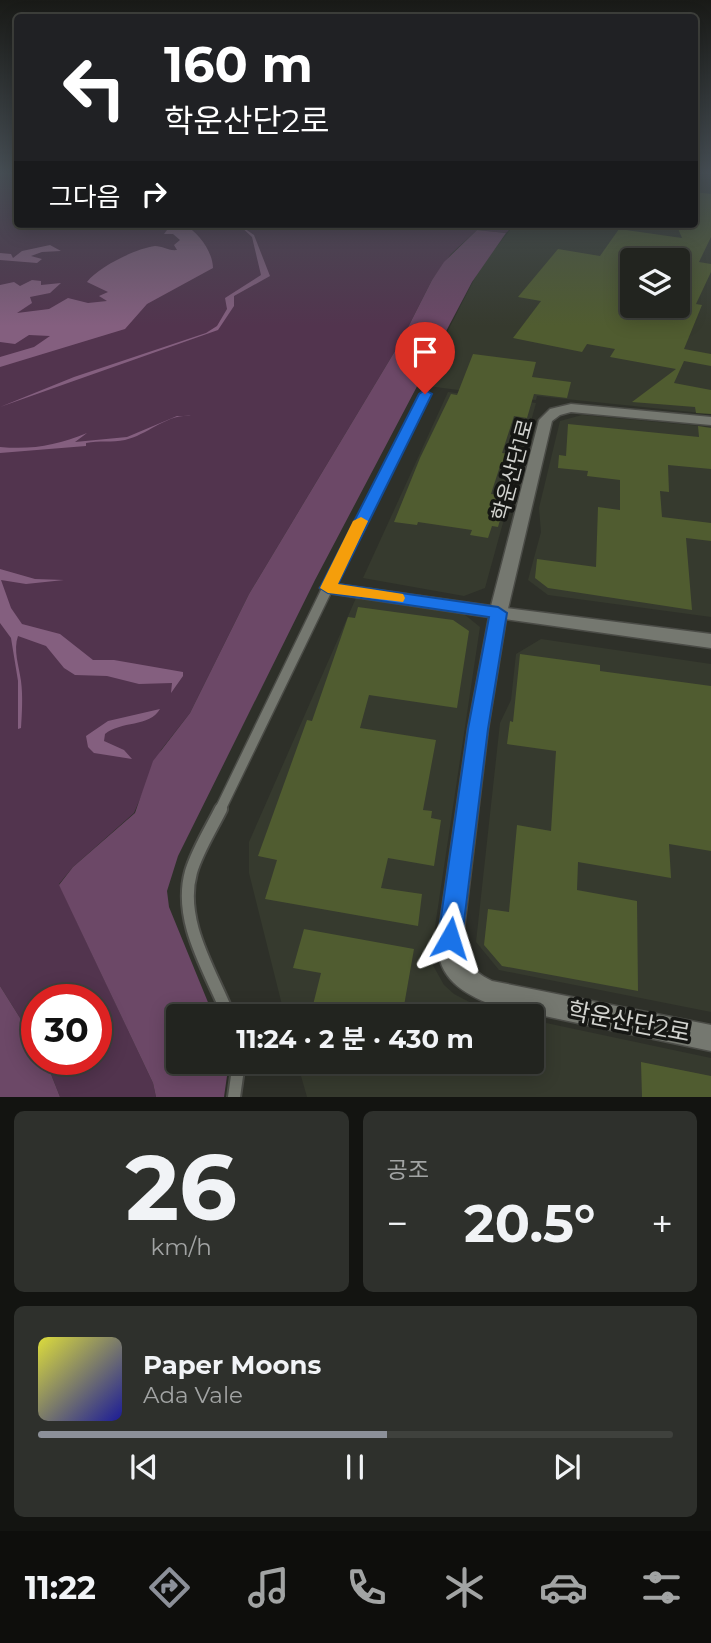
<!DOCTYPE html>
<html lang="ko">
<head>
<meta charset="utf-8">
<style>
  body { margin:0; font-family:Montserrat,"Noto Sans KR",sans-serif; background:#2e302c; color:#f1f3f6; height:100vh; display:flex; flex-direction:column; font-size:26px; white-space:nowrap }
  * { box-sizing:border-box; margin:0 }
  p { font-size:23px; color:#a2a4a4 }
  .icon { flex:none; width:38px; height:38px; fill:none; stroke:currentColor; stroke-width:2; stroke-linecap:round; stroke-linejoin:round }
  .map { position:relative; height:1097px; overflow:hidden }
  .details { display:flex; flex-direction:column; gap:14px; padding:14px; background:#131411; flex:1 }
  .details>* { flex:none }
  .top-card { position:absolute; left:14px; top:14px; width:684px; height:214px; border-radius:7px; box-shadow:0 4px 18px #0003,0 0 0 2px #3f413d; background:#202124; color:#fff; overflow:hidden }
  .controls { position:absolute; left:620px; top:248px; display:grid; gap:14px }
  .controls a { display:grid; place-items:center; width:70px; height:70px; border-radius:7px; background:#22241f; box-shadow:0 4px 18px #0003,0 0 0 2px #3f413d; font-size:35px }
  .speed { position:absolute; left:21px; top:984px; display:flex; gap:14px; font-size:35px; font-weight:700; text-align:center }
  .speed>* { display:grid; place-content:center; width:91px; height:91px; border-radius:50%; background:#22241f; box-shadow:0 4px 18px #0003,0 0 0 2px #3f413d; line-height:1 }
  .speed .limit { border:10px solid #d22; background:#fff; color:#111 }
  .pin { position:absolute; display:grid; place-items:center; width:60px; height:60px; color:#fff; margin:-72px -30px; border-radius:50% 50% 50% 0; rotate:-45deg; box-shadow:0 0 7px #0007 }
  .pin .icon { rotate:45deg }
  .me { position:absolute; width:77px; margin:-38px; rotate:6deg; stroke-linejoin:round; filter:drop-shadow(0 0 5px #0008) }
  .turn { display:flex; align-items:center; gap:24px; height:147px; padding:0 35px; font-size:32px }
  .turn .icon { width:91px; height:91px; stroke-width:2.5 }
  .turn b { display:block; font-size:49px; line-height:60px }
  .then { display:flex; align-items:center; height:66px; padding:0 35px; background:#0003; gap:14px; font-size:26px }
  .big { font-size:52px; font-weight:700; line-height:1.1 }
  .details .tile { flex:1; display:flex; flex-direction:column; justify-content:center; gap:10px; min-width:0; padding:0 24px; border-radius:10px; background:#2e302c }
  .details .dial { align-items:center; gap:0 }
  .dial b { font-size:91px; line-height:1 }
  .song { display:flex; align-items:center; gap:21px }
  .cover { width:84px; height:84px; border-radius:10px; background:linear-gradient(135deg,hsl(60 70% 55%),hsl(240 70% 35%)) }
  .played { height:7px; border-radius:4px; background:linear-gradient(90deg,#8c9099 55%,#3f413d 55%) }
  .keys { display:flex; justify-content:space-around; direction:ltr }
  .heat { display:flex; justify-content:space-between; align-items:center; font-size:38px; direction:ltr }
  .details .tiles { flex:1; display:grid; gap:14px; grid-template-columns:1fr 1fr }
  .tile:last-child { grid-column:span 2 }
  .trip { position:absolute; left:166px; top:1004px; width:378px; height:70px; border-radius:7px; background:#22241f; box-shadow:0 4px 18px #0003,0 0 0 2px #3f413d; font-weight:700; line-height:70px; text-align:center }
  .tabs { display:flex; height:112px; justify-content:space-around; align-items:center; background:#0e0e0c; color:#a2a4a4 }
  .tabs .icon { width:49px; height:49px }
  .tabs .active { color:#8c9099 }
  .tabs b { font-size:32px; color:#f1f3f6 }
  .map>svg:first-child { display:block }
</style>
</head>
<body>
<div class="map">
<svg width="711" height="1097" viewBox="0 0 711 1097">
  <rect width="100%" height="100%" fill="#2e3029"/>
  <!-- built -->
  <g fill="#363a2e" fill-rule="evenodd">
    <path d="M695 172H711V414L537 396 536 400 420 385 481 266 515 224H695ZM632 261H677V306H632Z"/>
    <path d="M448 392 536 403 485 588 464 596 363 578Z"/>
    <path d="M582 415 711 427V617L548 595 528 580 541 532 539 508 560 421Z"/>
    <path d="M356 598 464 614 480 627 430 960 444 985 454 994 479 1007 516 1017H285L249 873V842Z"/>
    <path d="M541 639 711 664V1012L499 970 476 942 500 723 511 700 516 654Z"/>
    <path d="M532 1020 711 1058V1097H307L297 1062H532Z"/>
  </g>
  <!-- green -->
  <path fill="#52344e" d="M0 172H17L18 224H487L509 230 506 233 477 230 451 254 432 280 401 341 249 594 190 713 161 750 134 813 73 867 59 884 153 1083 156 1097H60L45 1059H96V999H37V1045L0 986Z"/>
  <!-- forest -->
  <g fill="#6c4867">
    <path d="M477 230 506 233 472 282 315 580 178 856 167 891 169 907 214 1017H178V1062H229L224 1097H156L153 1083 59 885 73 867 135 813 153 761 190 713 249 594 401 341 432 280 444 262Z"/>
    <path d="M0 986 37 1045V1059H45L60 1097H0Z"/>
  </g>
  <!-- water -->
  <g fill="#845f7f">
    <path d="M161 224C168 224 178 222 184 225 199 232 213 253 213 268L147 304 125 329 0 367V357L34 347 50 336 29 335 15 344 0 342V285L14 282 20 286 32 280 41 281V285L61 283 50 293 30 297 32 303 17 313 49 309 68 298 88 303 107 301 99 296 108 292 87 282C98 267 137 248 155 246 163 246 168 251 177 250L174 245 180 240 173 234H164L167 230Z"/>
    <path d="M238 224 254 235 270 276 234 296V306L218 330 0 407 74 377 206 333 217 326 227 309 225 298 261 275 252 237Z"/>
    <path d="M50 245 61 251 42 252 31 256 42 259 37 263 0 260V253L11 254 13 258 22 251Z"/>
    <path d="M177 416H191C166 414 148 435 125 440 112 443 99 440 86 443V446L0 453V447C33 450 57 445 87 433L75 442 127 437Z"/>
    <path d="M0 569 35 579 64 580 26 584 1 580 11 608 22 624 60 634 93 660H114L183 672V676L171 693 172 683 139 684 107 676 75 675 64 668 46 646 18 636C13 650 19 666 21 681 23 696 22 713 21 728L18 729V681L11 638 0 623Z"/>
    <path d="M160 709C150 727 120 721 105 734L104 741 124 750 132 759 94 753 88 747 86 736 108 721Z"/>
  </g>
  <!-- building -->
  <g fill="#505c30" fill-rule="evenodd">
    <path d="M695 192 711 194V237L699 262 711 264V272L696 304 702 305 684 349 711 354V366L684 361 674 383 711 390V414L696 413 695 407 632 402 676 369 610 357 615 349 587 344 582 352 513 338 541 301 518 297 558 249 600 256 619 229 682 238 676 224H695ZM632 261H677V306H632Z"/>
    <path d="M473 354 536 362 532 377 571 382 567 398 534 394 527 418 514 416 502 453 517 455 513 468 500 466 491 494 507 496 498 527 492 526 488 538 470 535 472 530 418 522 417 525 394 522 420 458 451 394 457 395Z"/>
    <path d="M568 424 699 437 698 426 711 428V469L668 465 669 492 660 491 662 517 711 523V541L686 538 692 610 548 588 535 578 537 559 596 567 598 507 620 510V480L587 476 588 471 558 468 559 455 566 456Z"/>
    <path d="M358 607 453 620 469 631 457 708 369 695 360 728 436 740 423 810 432 811 431 818 441 820 434 866 388 858 381 888 422 894 418 926 265 899 277 860 258 856 307 720 312 721 348 617 355 618Z"/>
    <path d="M520 654 600 665V671L711 686V851L669 844 671 878 578 862 577 890 637 901 638 991 502 966 484 945 488 909 509 912 517 825 551 831 556 751 507 744 510 721 513 722Z"/>
    <path d="M304 929 414 949 402 1017H310L321 973 293 968Z"/>
    <path d="M641 1062 711 1076V1097H642Z"/>
  </g>
  <g fill="none" stroke-linecap="round" stroke-linejoin="round">
    <defs>
      <path id="service-far3" d="M415 413 425 394"/>
      <path id="service-far2" d="M329 587 416 411"/>
      <path id="service-far1" d="M220 810 329 585"/>
      <g id="service">
        <path d="M221 809C211 829 197 851 191 872 177 922 212 973 229 1017"/>
        <path d="M234 1097 239 1062"/>
      </g>
      <path id="minor" d="M571 404 711 417V425L571 412 560 415 552 421 507 613 488 729 461 953C466 965 481 976 492 981L711 1025V1051L492 1005C460 992 435 976 438 938L468 729 489 617 328 593 320 588 328 583 491 606 539 420 550 409Z"/>
      <path id="tertiary" d="M498 607 711 634V648L491 617 488 613Z"/>
    </defs>
    <!-- service-far3 casing -->
    <use href="#service-far3" stroke="#4b4c47" stroke-width="8"/>
    <!-- service-far2 casing -->
    <use href="#service-far2" stroke="#4b4c47" stroke-width="10"/>
    <!-- service-far1 casing -->
    <use href="#service-far1" stroke="#4b4c47" stroke-width="13"/>
    <!-- service casing -->
    <use href="#service" stroke="#4b4c47" stroke-width="16"/>
    <!-- minor casing -->
    <use href="#minor" stroke="#4b4c47" stroke-width="3"/>
    <!-- tertiary casing -->
    <use href="#tertiary" stroke="#4b4c47" stroke-width="3"/>
    <!-- service-far3 -->
    <use href="#service-far3" stroke="#757870" stroke-width="5"/>
    <!-- service-far2 -->
    <use href="#service-far2" stroke="#757870" stroke-width="7"/>
    <!-- service-far1 -->
    <use href="#service-far1" stroke="#757870" stroke-width="10"/>
    <!-- service -->
    <use href="#service" stroke="#757870" stroke-width="12"/>
    <!-- minor -->
    <use href="#minor" fill="#757870" fill-rule="evenodd"/>
    <!-- tertiary -->
    <use href="#tertiary" fill="#757870" fill-rule="evenodd"/>
  </g>
  <!-- sky -->
  <linearGradient id="sky" x2="0" y2="1"><stop stop-color="#191a17"/><stop offset="0.53" stop-color="#464e54"/><stop offset="1" stop-color="#464e54" stop-opacity="0"/></linearGradient>
  <rect width="711" height="326" fill="url(#sky)"/>
  <!-- route -->
  <path fill="#1a73e8" stroke="#114b97" stroke-width="2" d="M425 390 432 394 338 584 498 607 507 613 488 729 462 938 458 946 450 949 441 946 438 938 468 729 489 617 328 593 320 588 419 394Z"/>
  <!-- slow -->
  <path fill="#f59e0b" d="M361 517 368 521 338 584 403 594 405 598 403 602 328 593 320 588 353 521Z"/>
  <g text-anchor="middle" stroke-width="7" stroke-linejoin="round" paint-order="stroke">
    <!-- street labels -->
    <g font-size="21" fill="#d2d3cf" stroke="#161714">
      <text transform="translate(513 470) rotate(-75)" y="7">학운산단1로</text>
    </g>
    <!-- near-street labels -->
    <g font-size="24" fill="#d2d3cf" stroke="#161714">
      <text transform="translate(629 1022) rotate(11)" y="8">학운산단2로</text>
    </g>
  </g>
</svg>
<div class="controls">
<a><svg class="icon" aria-label="layers" viewBox="0 0 24 24"><path d="M12 4l9 5-9 5-9-5zM3 14l9 5 9-5"/></svg></a>
</div>
<div class="speed"><div class="limit">30</div></div>
<div class="pin" style="left:425px;top:394px;background:#d93025"><svg class="icon" aria-label="arrive" viewBox="0 0 24 24"><path d="M6 21V4h12l-3 4 3 4H6"/></svg></div>
<svg class="me" style="left:450px;top:938px" viewBox="-20 -20 40 40"><path d="M0-17L14 15 0 8-14 15z" fill="#1a73e8" stroke="#fff" stroke-width="4"/></svg>
<div class="trip">11:24 · 2 분 · 430 m</div>
<div class="top-card">
<div class="turn"><svg class="icon" aria-label="left" viewBox="0 0 24 24"><path d="M17 20v-9H6M10 6l-5 5 5 5"/></svg><div><b>160 m</b>학운산단2로</div></div>
<div class="then">그다음<svg class="icon" aria-label="right" viewBox="0 0 24 24"><path d="M7 20v-9h11M14 6l5 5-5 5"/></svg></div>
</div>
</div>
<section class="details">
<div class="tiles">
<div class="tile dial"><b>26</b><p>km/h</p></div>
<div class="tile"><p>공조</p>
<div class="heat"><a>−</a><b class="big">20.5°</b><a>+</a></div>
</div>
<div class="tile">
<div class="song"><i class="cover"></i><div><b>Paper Moons</b><p>Ada Vale</p></div></div>
<div class="played"></div>
<div class="keys"><svg class="icon" aria-label="previous" viewBox="0 0 24 24"><path d="M18 5L8 12l10 7zM5 5v14"/></svg><svg class="icon" aria-label="pause" viewBox="0 0 24 24"><path d="M8 5v14M16 5v14"/></svg><svg class="icon" aria-label="next" viewBox="0 0 24 24"><path d="M6 5l10 7-10 7zM19 5v14"/></svg></div>
</div>
</div>
</section>
<nav class="tabs">
<b>11:22</b>
<svg class="icon active" aria-label="directions" viewBox="0 0 24 24"><path d="M12 3l9 9-9 9-9-9zM9 14v-3h6M13 9l2 2-2 2"/></svg>
<svg class="icon" aria-label="music" viewBox="0 0 24 24"><path d="M9 18V5l10-2v13"/><circle cx="6" cy="18" r="3"/><circle cx="16" cy="16" r="3"/></svg>
<svg class="icon" aria-label="phone" viewBox="0 0 24 24"><path d="M5 4h4l2 5-3 2q2 4 5 5l2-3 5 2v4C11 20 4 13 5 4z"/></svg>
<svg class="icon" aria-label="climate" viewBox="0 0 24 24"><path d="M12 3v18M4 7l16 10M4 17L20 7"/></svg>
<svg class="icon" aria-label="car" viewBox="0 0 24 24"><path d="M5 17H2v-5l4-1 3-4h7l3 4 3 1v5h-3M9 17h6M6 11h13"/><circle cx="7" cy="17" r="2"/><circle cx="17" cy="17" r="2"/></svg>
<svg class="icon" aria-label="filters" viewBox="0 0 24 24"><path d="M4 7h16M4 17h16"/><circle cx="9" cy="7" r="2"/><circle cx="15" cy="17" r="2"/></svg>
</nav>
</body>
</html>
